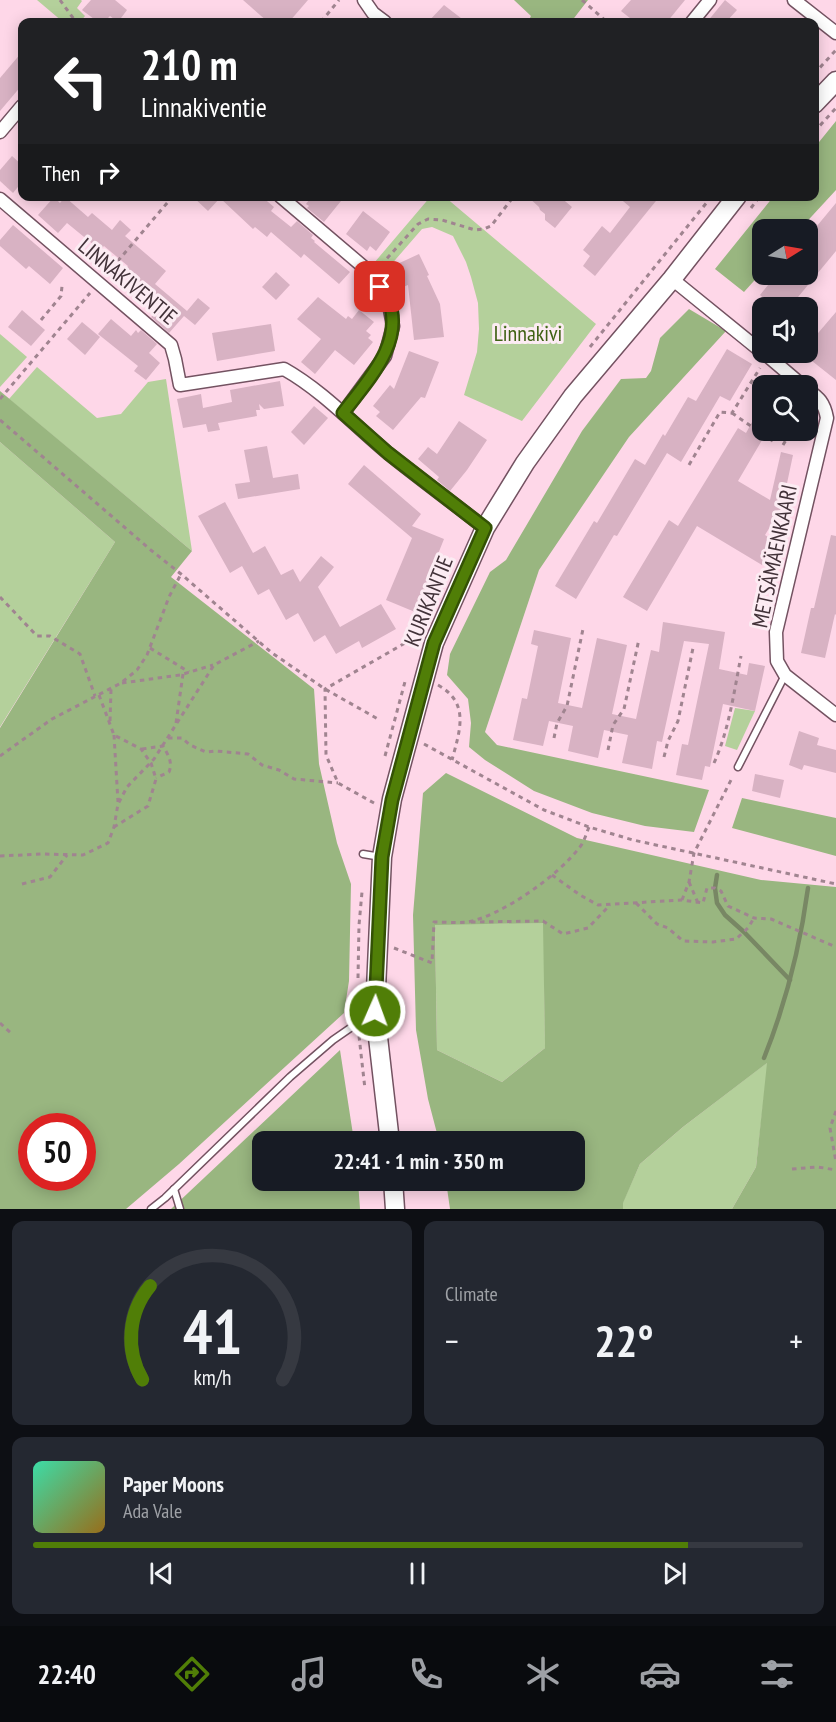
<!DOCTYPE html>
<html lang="en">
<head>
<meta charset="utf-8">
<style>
  body { margin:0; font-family:"PT Sans Narrow",sans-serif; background:#242831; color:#f1f3f6; height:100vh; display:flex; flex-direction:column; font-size:22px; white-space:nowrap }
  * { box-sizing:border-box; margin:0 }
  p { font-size:20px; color:#9ea1a6 }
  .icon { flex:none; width:33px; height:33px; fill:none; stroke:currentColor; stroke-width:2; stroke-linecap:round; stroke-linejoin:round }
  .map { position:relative; height:1209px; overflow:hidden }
  .drawer { display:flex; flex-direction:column; gap:12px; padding:12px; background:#0d0f14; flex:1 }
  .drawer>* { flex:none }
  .guide { position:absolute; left:18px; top:18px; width:801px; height:183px; border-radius:12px; box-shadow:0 3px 15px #0003; background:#202124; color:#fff; overflow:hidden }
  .needle { width:39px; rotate:79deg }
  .controls { position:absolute; left:752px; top:219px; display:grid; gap:12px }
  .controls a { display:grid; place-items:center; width:66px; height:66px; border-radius:12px; background:#171b24; box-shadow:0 3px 15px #0003; font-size:30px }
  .speed { position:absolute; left:18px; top:1113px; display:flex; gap:12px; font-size:30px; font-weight:700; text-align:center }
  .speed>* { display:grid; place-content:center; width:78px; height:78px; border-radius:50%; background:#171b24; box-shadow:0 3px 15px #0003; line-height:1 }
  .speed .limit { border:9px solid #d22; background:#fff; color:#111 }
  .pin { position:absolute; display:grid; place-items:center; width:51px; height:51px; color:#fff; margin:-26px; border-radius:12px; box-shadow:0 3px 9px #0006 }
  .me { position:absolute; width:66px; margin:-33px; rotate:2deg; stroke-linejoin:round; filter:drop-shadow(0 0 4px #0008) }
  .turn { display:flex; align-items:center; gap:21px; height:126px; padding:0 24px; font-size:27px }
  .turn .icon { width:78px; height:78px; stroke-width:2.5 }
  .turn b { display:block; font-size:42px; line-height:51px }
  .then { display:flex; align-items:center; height:57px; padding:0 24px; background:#0003; gap:12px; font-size:22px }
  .big { font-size:45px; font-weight:800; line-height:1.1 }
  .drawer .tile { flex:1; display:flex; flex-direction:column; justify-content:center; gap:9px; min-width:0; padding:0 21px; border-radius:12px; background:#242831 }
  .drawer .dial { align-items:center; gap:0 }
  .dial svg { height:156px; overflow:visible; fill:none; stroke:#363941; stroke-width:7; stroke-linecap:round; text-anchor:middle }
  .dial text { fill:#f1f3f6; stroke:none }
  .song { display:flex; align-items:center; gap:18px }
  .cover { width:72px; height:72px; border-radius:9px; background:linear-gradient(135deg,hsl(160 70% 55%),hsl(40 70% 35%)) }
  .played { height:6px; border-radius:3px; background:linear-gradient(90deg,#507e07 85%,#363941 85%) }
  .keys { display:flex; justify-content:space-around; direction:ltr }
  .heat { display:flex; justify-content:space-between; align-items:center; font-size:33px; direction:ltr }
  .drawer .tiles { flex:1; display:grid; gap:12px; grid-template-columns:1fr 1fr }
  .tile:last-child { grid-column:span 2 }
  .trip { position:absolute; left:252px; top:1131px; width:333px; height:60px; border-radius:12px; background:#171b24; box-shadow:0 3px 15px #0003; font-weight:800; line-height:60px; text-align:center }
  .menu { display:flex; height:96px; justify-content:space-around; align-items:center; background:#090b0e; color:#9ea1a6 }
  .menu .icon { width:42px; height:42px }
  .menu .current { color:#507e07 }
  .menu b { font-size:27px; color:#f1f3f6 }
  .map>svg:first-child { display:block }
</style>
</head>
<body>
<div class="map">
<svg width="836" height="1209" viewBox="0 0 836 1209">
  <rect width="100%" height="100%" fill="#fed7e8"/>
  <!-- green -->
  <g fill="#b4d09b">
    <path d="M37 0H81L82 1 77 8 85 16 80 22H63Z"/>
    <path d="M431 196 445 197 596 324 522 421 464 395 477 352 479 329 478 303 471 277 466 262 453 236 432 227 422 229 383 274 374 263Z"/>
    <path d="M0 334 27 357 0 387Z"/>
    <path d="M37 367 97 418 121 414 148 382 166 379 192 551 9 399Z"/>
    <path d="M0 442 115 542 0 727Z"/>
    <path d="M735 708 755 711 737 750 725 746Z"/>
    <path d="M544 923 545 1048 502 1082 437 1050 435 924Z"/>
    <path d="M768 1062 756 1167 732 1209H623L622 1204 640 1164 683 1127Z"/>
  </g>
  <!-- forest -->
  <g fill="#99b680" fill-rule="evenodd">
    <path d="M514 0H588L571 22H528L531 16Z"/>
    <path d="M836 121V190L800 229 762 230V272L744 292 715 269 773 197 814 196 815 147Z"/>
    <path d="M689 309 726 331 629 437 539 570 485 732 497 745 709 790 694 832 645 826 592 813 534 791 485 760 469 747 471 723 468 699 447 675 450 654 490 572 506 560 582 431 621 379 646 378 651 371 660 338Z"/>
    <path d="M0 391 192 551 171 577 314 689 319 764 337 843 351 884 349 981 344 1013 179 1164 126 1209H0V728L115 542 0 442ZM82 1126V1178H32V1126Z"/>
    <path d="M446 773 577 838 761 880 836 887V1209H732L756 1167 767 1063 683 1127 640 1164 623 1203V1209H450L446 1181 574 1180V1142L439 1141 428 1099 416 1030 413 915 423 793ZM543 923 545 1048 502 1082 437 1050 435 925Z"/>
    <path d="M742 798 836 818V856L732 828Z"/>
    <path d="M340 1050 354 1141 262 1142V1180L358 1181 360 1209H171Z"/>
  </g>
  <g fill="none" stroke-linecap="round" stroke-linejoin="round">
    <!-- stream -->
    <g stroke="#788764" stroke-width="4.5">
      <path d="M717 875 715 888 717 903 725 915 744 932 790 980"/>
      <path d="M764 1058C786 1003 800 947 808 888"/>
    </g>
  </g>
  <!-- building -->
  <g fill="#d8b2c3">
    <path d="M91 0H115L127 10 118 22 110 16 104 22H98L82 10Z"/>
    <path d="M243 0H308L289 22H268Z"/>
    <path d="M631 0H685L667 22H635L621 11Z"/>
    <path d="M725 0 737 10 726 22H707Z"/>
    <path d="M444 5 466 22H428Z"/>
    <path d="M22 52V85L0 111V78Z"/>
    <path d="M12 156 22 165V182L13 193 0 181V170Z"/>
    <path d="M192 196H261L274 207 271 211 291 227 297 221 313 235 311 238 315 241 314 242 350 272 339 284 304 254 301 258 271 232 267 237 255 227 253 229 220 198 208 211Z"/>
    <path d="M312 196H345L324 222 307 208 309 206 306 204Z"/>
    <path d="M527 196H559L572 207 555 228 545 220V214L540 210 539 207Z"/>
    <path d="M617 196H660L595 276 583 266 590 256 583 250 602 226 610 233 630 207Z"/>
    <path d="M54 197 60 203 65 197 88 217 92 213 112 230 120 220 131 230 125 236 166 271 155 284 187 311 198 298 210 308 195 325 184 316 169 333 151 317 157 311 131 288 138 280 126 269 128 266 104 246 100 250 67 223 58 233 38 215Z"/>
    <path d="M836 203V251L789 308H775L760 295 777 274H807V238Z"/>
    <path d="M363 211 390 232 376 251 370 246 367 251 346 234Z"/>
    <path d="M13 225 63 268 50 284 29 266 26 269 0 246V240Z"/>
    <path d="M419 254 429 275 427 276 440 304 444 337 414 340 408 285 403 287 393 266Z"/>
    <path d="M276 272 290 285 276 300 262 287Z"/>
    <path d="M318 297 346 319 348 316 352 319 359 310 374 322 366 331 371 335 368 338 373 342 354 365 335 350 315 374 301 362 321 339 297 319Z"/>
    <path d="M22 310 45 330 31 346 8 327Z"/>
    <path d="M836 312V380L807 357V334L813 339Z"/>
    <path d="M111 319 131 336 136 330 138 333 141 330 157 344 149 353 160 363 146 380 134 371 138 366 98 334Z"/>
    <path d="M82 322 100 337 85 355 67 339Z"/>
    <path d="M271 324 275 351 217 361 212 333Z"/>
    <path d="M727 349 752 364 730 401 720 396 681 462 667 453 617 536 614 535 576 599 555 586 594 521 597 523 635 459 645 465 663 434 665 436 688 397 696 401Z"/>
    <path d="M409 351 439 362 425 398 421 397 393 430 376 416 380 412 373 406 390 385 394 389Z"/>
    <path d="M280 381 284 406 264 409 259 404 260 410H256L257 416 218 423 220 430 208 432 206 424 183 428 177 399 201 394 203 408 232 402 230 390Z"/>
    <path d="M762 404V430H768L738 481 770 500 781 452 793 455 782 507 765 535 776 542 762 565 697 526 647 611 623 597 669 520 678 526 738 428 746 433Z"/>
    <path d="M314 406 328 418 304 445 291 432Z"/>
    <path d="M459 421 487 440 467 470 450 491 437 480 439 477 418 459 428 447 437 454Z"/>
    <path d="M267 446 273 478 298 474 300 489 238 499 235 484 250 482 244 450Z"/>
    <path d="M364 465 421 514 412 526 444 539 438 554H440L415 612 386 600 412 538 348 484Z"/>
    <path d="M225 502 253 553 265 546 281 575 293 569 300 582 321 556 334 567 318 587 340 627 381 604 396 629 362 648 359 641 336 654 325 635 314 642 298 613 286 620 269 589 258 595 242 566 230 573 198 516Z"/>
    <path d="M831 535 836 536V615L835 614 825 658 801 653 811 608H814Z"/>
    <path d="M663 622 725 632 719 669 747 675 749 663 765 666 755 711 723 704 710 767 705 766 702 780 676 775 682 744 688 745 709 644 684 641 662 742 657 741 652 769 622 763 628 735 604 730 598 758 568 751 573 726 549 721 543 746 513 740 522 698 527 699 538 646 531 644 534 630 571 638 558 703 582 708 597 638 627 645 612 714 636 719 651 650 659 652Z"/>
    <path d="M799 731 819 738 817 745 836 750V773L804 765 802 770 789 765Z"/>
    <path d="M755 774 784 780 780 798 752 791Z"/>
  </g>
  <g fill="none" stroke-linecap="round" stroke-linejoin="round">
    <defs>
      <g id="service">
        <path d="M738 767 785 675"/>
        <path d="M363 854 381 857"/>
        <path d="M174 1189 180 1209"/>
        <path d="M151 1209 165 1198 290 1077 333 1040 372 1013"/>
      </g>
      <g id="minor">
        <path d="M364 0 373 13 385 22"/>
        <path d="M794 0 836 33"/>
        <path d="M692 22 710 0"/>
        <path d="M0 132 22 106"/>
        <path d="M280 196 373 275 388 299 393 326 385 356 343 413"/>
        <path d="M0 199 171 345 175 359 180 385 284 369C323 391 354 425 389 454 420 479 453 503 485 528"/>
        <path d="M672 279 762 352"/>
        <path d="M763 352 803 386"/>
        <path d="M807 389C819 398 824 402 827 418L776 632 777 661 785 675 836 715"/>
      </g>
      <g id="secondary">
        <path d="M814 104 836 81"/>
        <path d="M390 1142 375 1011 382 857 392 799 434 643 485 528 525 463 573 396 672 279 737 196"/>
        <path d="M393 1180 395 1209"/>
      </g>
    </defs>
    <!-- service casing -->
    <use href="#service" stroke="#735261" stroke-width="9"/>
    <!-- minor casing -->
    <use href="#minor" stroke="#735261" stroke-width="15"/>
    <!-- secondary casing -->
    <use href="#secondary" stroke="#735261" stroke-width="21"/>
    <!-- path -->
    <g stroke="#a08490" stroke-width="3" stroke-dasharray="4.5 4.5" stroke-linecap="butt">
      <path d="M60 0 76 22"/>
      <path d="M582 0 607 22"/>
      <path d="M321 22 339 0"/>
      <path d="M814 74 836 50"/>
      <path d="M814 132 836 108"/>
      <path d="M751 208 760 196"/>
      <path d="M381 265 418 224 428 219 442 220 475 230 484 229 491 226 514 196"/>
      <path d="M106 275 173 196"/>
      <path d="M41 320 61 296 62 286"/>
      <path d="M590 347 712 196"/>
      <path d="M0 399 90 293"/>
      <path d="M732 413 774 442"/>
      <path d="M0 420 152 551 181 574 272 653 325 689 378 719"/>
      <path d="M783 445 792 430"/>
      <path d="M689 465 720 412 732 413 760 368"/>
      <path d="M0 597 37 636H50L80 654 95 696"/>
      <path d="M150 648 189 672"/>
      <path d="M122 683 180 675 213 665"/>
      <path d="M438 685C470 703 460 730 452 760"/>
      <path d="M99 695 114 735 141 749 151 763 156 779 148 806 114 827"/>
      <path d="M110 721 111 689"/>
      <path d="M176 723 183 674"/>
      <path d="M114 735 118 802"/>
      <path d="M168 738H182L190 745 206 752 216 751 248 754 262 765 279 770 294 779 338 783"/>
      <path d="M554 738 557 723 567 706 583 629"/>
      <path d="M424 744 544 810 589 827 633 840 836 884"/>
      <path d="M142 749 163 746C168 755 173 762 169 772L156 778"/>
      <path d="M608 750 613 725 624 709 639 639"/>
      <path d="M0 756 52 719 121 683 137 670 147 655 169 597 181 574"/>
      <path d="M385 756 406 678"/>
      <path d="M664 757 668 741 678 721 693 648"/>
      <path d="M714 763C729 730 734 692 741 656"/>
      <path d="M374 803 338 783 326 755 325 689 419 635"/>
      <path d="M0 856 43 854 83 855 108 843 114 827 118 804 127 787 154 759 214 665 259 641"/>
      <path d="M552 875 580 895 598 905 682 900 703 903 707 888H715L721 891 728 906 754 918 771 919 836 947"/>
      <path d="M689 882 698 903"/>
      <path d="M22 884 50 877 67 855"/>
      <path d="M682 900 689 882 694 853 733 776"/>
      <path d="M636 903 657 924 668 928 683 941 713 942 736 939 748 928 754 918"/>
      <path d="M471 922 543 921 563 934 588 928 610 905"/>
      <path d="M394 948 432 963 434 922C444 922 456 923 467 922 500 917 559 875 579 848 584 843 586 834 589 827"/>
      <path d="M358 978 359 925 362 892"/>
      <path d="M0 1023 13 1035"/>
      <path d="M359 1036 365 1089"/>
      <path d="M836 1111 830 1128 836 1162"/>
      <path d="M792 1169 818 1167 836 1170"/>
    </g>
    <!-- service -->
    <use href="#service" stroke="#fff" stroke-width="6"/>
    <!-- minor -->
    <use href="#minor" stroke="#fff" stroke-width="12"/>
    <!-- secondary -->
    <use href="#secondary" stroke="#fff" stroke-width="18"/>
  </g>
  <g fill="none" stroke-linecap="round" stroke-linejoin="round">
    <defs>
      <path id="route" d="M375 1011 382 857 392 800 434 643 485 528 388 453 343 413C367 381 406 342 388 299 387 295 383 291 380 287"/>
    </defs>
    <!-- route casing -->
    <use href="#route" stroke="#345205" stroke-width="15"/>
    <!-- route -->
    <use href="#route" stroke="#507e07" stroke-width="10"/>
  </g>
  <g text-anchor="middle" stroke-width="6" stroke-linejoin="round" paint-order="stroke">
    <!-- street labels -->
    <g font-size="22" fill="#423239" stroke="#fcecf3">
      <text transform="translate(128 281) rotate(40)" y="8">LINNAKIVENTIE</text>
      <text transform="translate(774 556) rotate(-78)" y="8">METSÄMÄENKAARI</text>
      <text transform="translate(428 601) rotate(-68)" y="8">KURIKANTIE</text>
    </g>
    <!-- park labels -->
    <g font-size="22" fill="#3f6114" stroke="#fcecf3">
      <text x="528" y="341">Linnakivi</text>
    </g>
  </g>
</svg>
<div class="controls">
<a><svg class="needle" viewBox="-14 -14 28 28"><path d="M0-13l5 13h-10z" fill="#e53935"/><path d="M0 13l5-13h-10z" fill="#9ea1a6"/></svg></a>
<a><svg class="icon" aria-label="sound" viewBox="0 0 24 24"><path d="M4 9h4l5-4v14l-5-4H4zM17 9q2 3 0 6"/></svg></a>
<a><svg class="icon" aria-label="search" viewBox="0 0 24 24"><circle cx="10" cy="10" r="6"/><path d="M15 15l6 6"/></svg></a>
</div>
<div class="speed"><div class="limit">50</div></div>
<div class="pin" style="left:380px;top:287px;background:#d93025"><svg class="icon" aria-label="arrive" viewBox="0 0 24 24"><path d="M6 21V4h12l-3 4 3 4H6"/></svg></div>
<svg class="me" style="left:375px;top:1011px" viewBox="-20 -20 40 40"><circle r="17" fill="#507e07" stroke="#fff" stroke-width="3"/><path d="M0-11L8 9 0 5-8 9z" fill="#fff"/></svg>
<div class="trip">22:41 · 1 min · 350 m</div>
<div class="guide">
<div class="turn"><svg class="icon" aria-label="left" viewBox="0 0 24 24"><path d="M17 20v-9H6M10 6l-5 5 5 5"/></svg><div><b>210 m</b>Linnakiventie</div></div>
<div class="then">Then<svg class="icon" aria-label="right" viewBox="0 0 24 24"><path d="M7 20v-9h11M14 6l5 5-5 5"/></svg></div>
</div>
</div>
<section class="drawer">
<div class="tiles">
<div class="tile dial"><svg viewBox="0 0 100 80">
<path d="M14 69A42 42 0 1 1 86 69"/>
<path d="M14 69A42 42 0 0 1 18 21" stroke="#507e07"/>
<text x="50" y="56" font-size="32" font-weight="700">41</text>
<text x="50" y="72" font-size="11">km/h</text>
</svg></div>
<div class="tile"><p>Climate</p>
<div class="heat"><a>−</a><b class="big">22°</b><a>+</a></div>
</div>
<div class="tile">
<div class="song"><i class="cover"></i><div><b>Paper Moons</b><p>Ada Vale</p></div></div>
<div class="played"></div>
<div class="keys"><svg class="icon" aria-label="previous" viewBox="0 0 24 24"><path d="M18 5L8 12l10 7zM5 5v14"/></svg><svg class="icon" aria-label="pause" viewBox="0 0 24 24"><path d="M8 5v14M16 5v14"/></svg><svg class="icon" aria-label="next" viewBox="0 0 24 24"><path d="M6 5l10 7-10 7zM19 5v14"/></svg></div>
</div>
</div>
</section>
<nav class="menu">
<b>22:40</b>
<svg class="icon current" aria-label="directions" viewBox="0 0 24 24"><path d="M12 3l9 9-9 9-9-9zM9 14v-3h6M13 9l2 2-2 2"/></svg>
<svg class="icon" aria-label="music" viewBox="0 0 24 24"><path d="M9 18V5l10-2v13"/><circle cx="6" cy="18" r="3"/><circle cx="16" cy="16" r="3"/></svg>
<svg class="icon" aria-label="phone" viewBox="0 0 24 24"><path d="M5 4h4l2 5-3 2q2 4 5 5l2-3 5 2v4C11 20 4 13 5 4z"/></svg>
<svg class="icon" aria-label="climate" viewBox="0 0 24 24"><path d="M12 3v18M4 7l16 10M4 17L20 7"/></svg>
<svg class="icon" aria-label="car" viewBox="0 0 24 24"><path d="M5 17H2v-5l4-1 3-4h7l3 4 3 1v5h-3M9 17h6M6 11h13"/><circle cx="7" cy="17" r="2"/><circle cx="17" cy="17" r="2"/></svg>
<svg class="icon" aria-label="filters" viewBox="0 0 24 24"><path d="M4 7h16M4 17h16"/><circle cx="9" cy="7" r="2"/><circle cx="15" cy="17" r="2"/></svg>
</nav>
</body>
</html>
